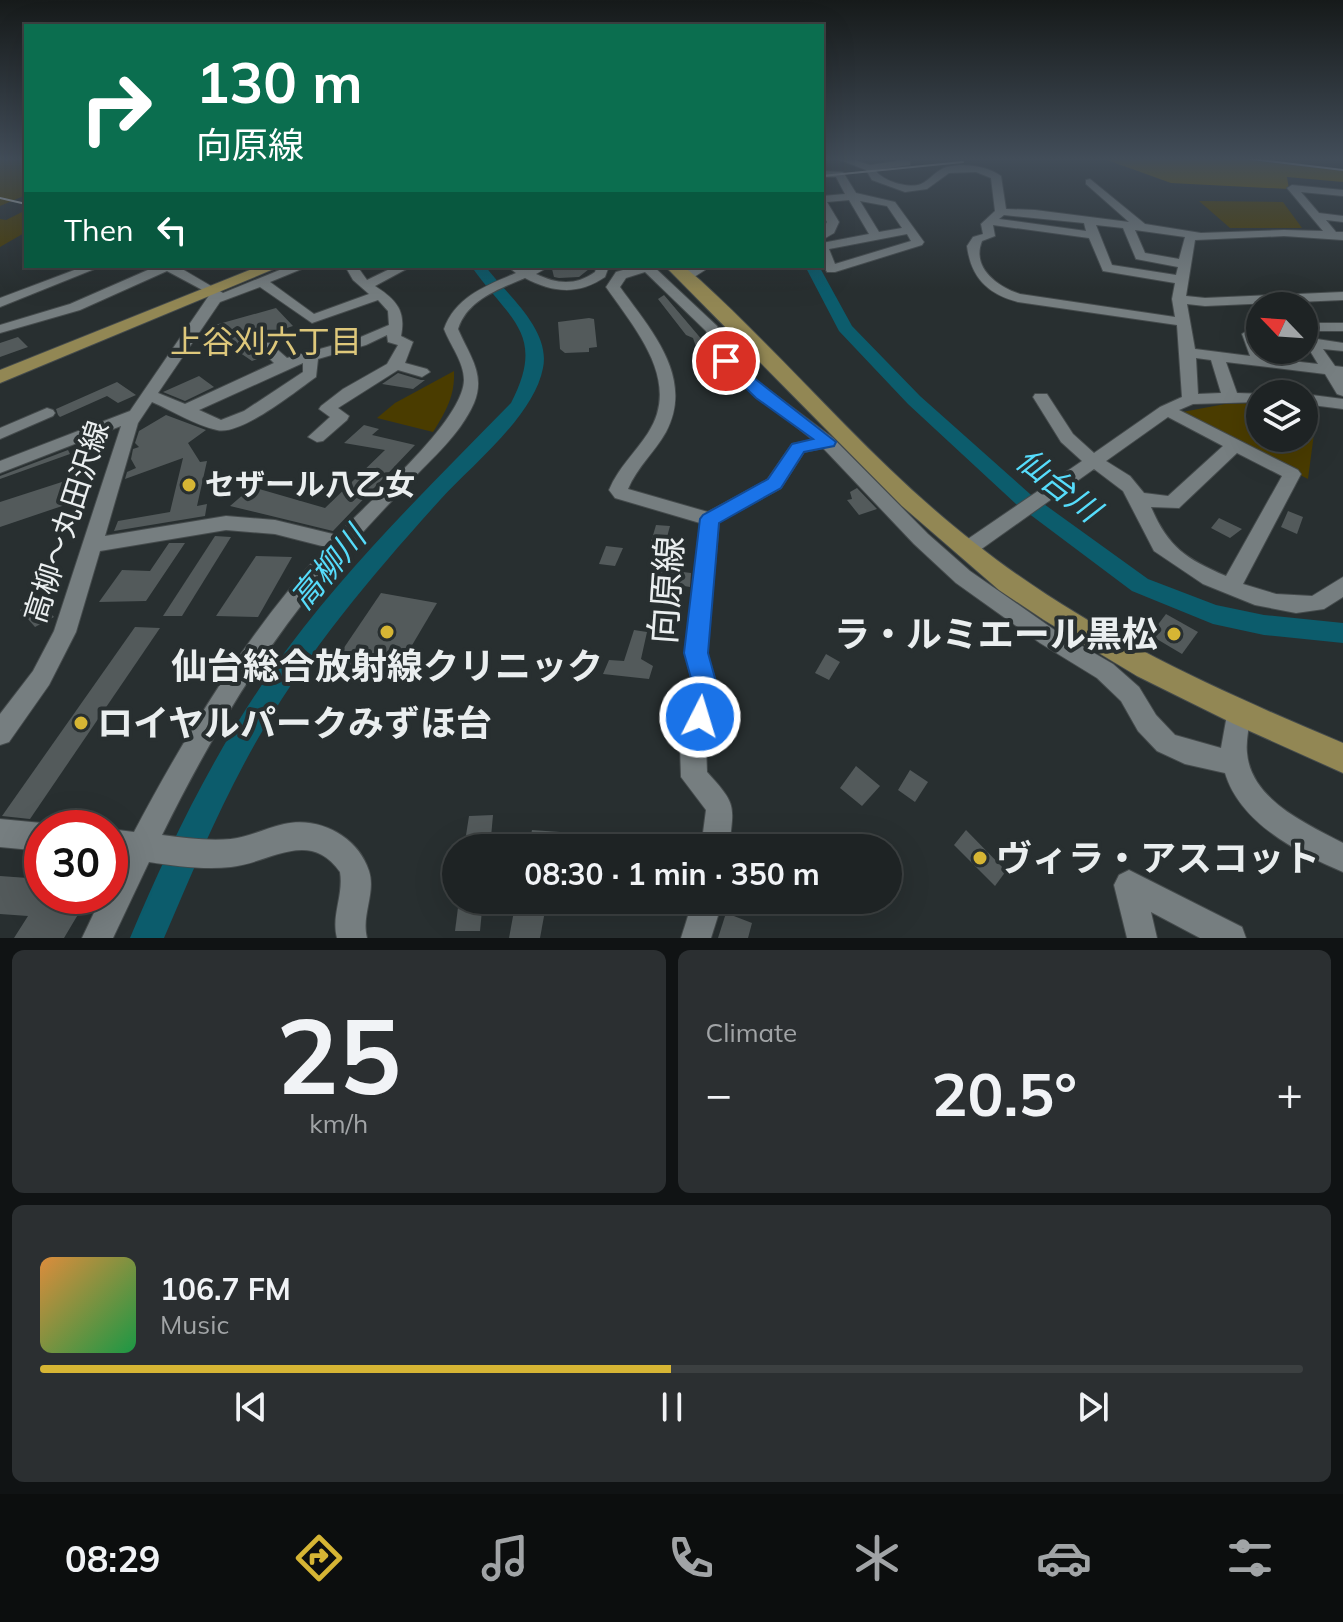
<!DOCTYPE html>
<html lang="en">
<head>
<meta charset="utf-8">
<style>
  body { margin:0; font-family:Mulish,"Noto Sans JP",sans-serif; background:#2b2f31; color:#f1f3f6; height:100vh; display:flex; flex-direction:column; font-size:30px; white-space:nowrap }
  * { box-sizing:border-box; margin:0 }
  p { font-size:26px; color:#a1a4a6 }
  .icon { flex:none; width:44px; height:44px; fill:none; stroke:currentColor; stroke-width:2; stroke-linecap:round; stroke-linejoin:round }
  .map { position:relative; height:938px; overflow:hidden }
  .sheet { display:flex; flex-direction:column; gap:12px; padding:12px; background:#101314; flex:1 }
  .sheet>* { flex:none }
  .guide { position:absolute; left:24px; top:24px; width:800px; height:244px; border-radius:0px; box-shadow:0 8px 32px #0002,0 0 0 2px #3c4041; background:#0b6e4f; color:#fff; overflow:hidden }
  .needle { width:52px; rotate:295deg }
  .fabs { position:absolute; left:1246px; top:292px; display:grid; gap:16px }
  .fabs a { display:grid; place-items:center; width:72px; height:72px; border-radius:50%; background:#1e2324; box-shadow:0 8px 32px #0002,0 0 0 2px #3c4041; font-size:40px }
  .speed { position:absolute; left:24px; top:810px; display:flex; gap:16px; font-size:40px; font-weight:700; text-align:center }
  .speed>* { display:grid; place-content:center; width:104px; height:104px; border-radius:50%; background:#1e2324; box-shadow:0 8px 32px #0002,0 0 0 2px #3c4041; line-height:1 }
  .speed .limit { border:12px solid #d22; background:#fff; color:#111 }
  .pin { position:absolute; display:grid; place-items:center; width:68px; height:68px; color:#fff; margin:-34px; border:4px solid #fff; border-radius:50%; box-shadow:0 2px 8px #0007 }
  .me { position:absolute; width:88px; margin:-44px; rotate:5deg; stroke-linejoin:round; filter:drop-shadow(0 0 6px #0008) }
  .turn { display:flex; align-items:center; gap:28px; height:168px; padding:0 40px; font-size:36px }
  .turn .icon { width:104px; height:104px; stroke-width:2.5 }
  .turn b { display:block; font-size:56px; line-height:68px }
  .then { display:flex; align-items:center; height:76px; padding:0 40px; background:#0003; gap:16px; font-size:30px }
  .big { font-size:60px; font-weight:700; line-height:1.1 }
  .sheet .card { flex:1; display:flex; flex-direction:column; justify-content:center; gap:12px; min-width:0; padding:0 28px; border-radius:12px; background:#2b2f31 }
  .sheet .dial { align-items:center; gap:0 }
  .dial b { font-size:104px; line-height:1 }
  .song { display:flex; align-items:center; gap:24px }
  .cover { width:96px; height:96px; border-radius:12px; background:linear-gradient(135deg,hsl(30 70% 55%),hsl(140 70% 35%)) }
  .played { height:8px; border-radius:4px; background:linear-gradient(90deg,#d6b534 50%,#3c4041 50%) }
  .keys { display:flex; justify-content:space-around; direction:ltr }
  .heat { display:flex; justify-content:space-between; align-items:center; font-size:44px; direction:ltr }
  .sheet .tiles { flex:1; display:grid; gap:12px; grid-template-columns:1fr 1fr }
  .card:last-child { grid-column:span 2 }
  .trip { position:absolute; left:442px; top:834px; width:460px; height:80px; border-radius:40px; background:#1e2324; box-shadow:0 8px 32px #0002,0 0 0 2px #3c4041; font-weight:700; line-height:80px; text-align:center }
  .menu { display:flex; height:128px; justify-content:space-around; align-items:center; background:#0c0e0e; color:#a1a4a6 }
  .menu .icon { width:56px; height:56px }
  .menu .active { color:#d6b534 }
  .menu b { font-size:36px; color:#f1f3f6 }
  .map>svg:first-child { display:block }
</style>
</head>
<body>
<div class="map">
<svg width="1343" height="938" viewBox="0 0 1343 938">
  <rect width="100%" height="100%" fill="#282f30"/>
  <!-- green -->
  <g fill="#4a3c00">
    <path d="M0 158H26V195L0 206Z"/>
    <path d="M1199 201 1283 202 1302 228H1230Z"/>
    <path d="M26 210V232L0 247V219L6 220Z"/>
    <path d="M454 371C455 396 446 411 433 432L377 418 395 403Z"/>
    <path d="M1260 403V438H1304V404L1312 405 1315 426 1308 479 1177 413 1225 404Z"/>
  </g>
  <!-- forest -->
  <path fill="#685502" d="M1086 158H1232L1343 171V182L1287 177 1289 189 1171 183 1107 160Z"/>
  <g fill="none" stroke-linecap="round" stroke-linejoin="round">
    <!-- river -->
    <g fill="#0c5c6c" fill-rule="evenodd">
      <path d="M471 266H485C506 294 551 329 543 368 534 416 472 465 440 500 375 572 312 646 263 730 224 796 194 868 164 938H130C169 845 214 753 272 670 341 572 428 488 511 403 547 333 509 320 471 266Z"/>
      <path d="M805 266H819L852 326 920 396 1030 494 1148 579 1216 605 1264 615 1343 623V643L1264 635 1213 624 1132 591 1016 504 908 404 839 331Z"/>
    </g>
  </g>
  <!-- building -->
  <g fill="#535a5b">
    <path d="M558 266H578L589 269 579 277 559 278 554 277 552 269Z"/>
    <path d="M664 295 709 348 714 360 701 361 693 338 686 335 658 299Z"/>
    <path d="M276 308 293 326 253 339 262 357 252 361 230 346 215 325Z"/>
    <path d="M589 318 594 319 597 347 589 348V352L565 353 560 349 558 322Z"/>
    <path d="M18 337 28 347 0 357V343Z"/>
    <path d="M398 373 421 380H425L413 389 382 384Z"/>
    <path d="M199 376 214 387 185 401 163 392Z"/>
    <path d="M117 382 136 395 118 403 107 396 60 417 58 415 56 409Z"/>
    <path d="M166 415 206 430 188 443 200 462 207 461 197 506 207 504 205 516 114 531 118 521 170 512 183 458 125 479 127 472 136 468 131 459 133 449 139 447 135 443 139 431Z"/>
    <path d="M364 425 379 429 372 435 415 445 333 531 230 506 252 487 325 508 385 450 344 443Z"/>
    <path d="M68 450 70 454 0 479V476Z"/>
    <path d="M65 481 68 504 0 527V502Z"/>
    <path d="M857 488 877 509 859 515 847 500 852 499 850 492Z"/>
    <path d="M1288 511 1303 517 1297 534 1281 527Z"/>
    <path d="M1219 518 1242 529 1230 538 1211 528Z"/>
    <path d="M656 525 670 526 663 552 649 549Z"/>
    <path d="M215 536 231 537 182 616H163Z"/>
    <path d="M169 543H185L146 601 99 602 122 570 150 571Z"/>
    <path d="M606 546 623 548 615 566 599 564Z"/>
    <path d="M256 556 292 557 258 617 216 616Z"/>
    <path d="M659 569 691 573 690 587 655 581Z"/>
    <path d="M381 593 437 603 395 674 335 661Z"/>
    <path d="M39 600 54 617 35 627 20 610Z"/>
    <path d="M1166 614 1198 632 1182 654 1150 635Z"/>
    <path d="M135 627 160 628 30 819 2 816Z"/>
    <path d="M634 630 647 632 641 659 653 666 649 679 603 674 609 660 624 661Z"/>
    <path d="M826 654 840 662 829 680 815 673Z"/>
    <path d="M856 766 880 786 862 806 840 788Z"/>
    <path d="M910 770 928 782 915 802 898 790Z"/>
    <path d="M493 815 490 848H464L469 816Z"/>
    <path d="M532 830 560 832 557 848H528Z"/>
    <path d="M966 830 1006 871 995 886 954 845Z"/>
    <path d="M0 876 42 879V896H89L64 938H14L28 916 0 914Z"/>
    <path d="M459 900H483L480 931H455Z"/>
    <path d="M516 900H547L540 938H509Z"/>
    <path d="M726 913 752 923 748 938H718Z"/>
  </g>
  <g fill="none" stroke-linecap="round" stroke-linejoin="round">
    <defs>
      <g id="minor">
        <path d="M835 158H848L870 165 897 161 894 158 910 161V165L875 170C883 181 908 189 921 184 930 180 937 169 947 167 965 163 987 166 1001 176L1006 209 1035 210 1129 222 1086 184V180L1090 179 1145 224 1201 233 1284 230 1323 231 1287 188 1292 185 1343 190V196L1301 192 1319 213 1343 216V222L1326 220 1336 232H1343V240L1284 236 1195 240 1186 296 1205 298 1343 292V300L1205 306 1187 304 1195 349 1250 356 1242 334 1260 322V333L1257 335 1260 350 1266 358 1318 364 1304 341V323H1343V331H1312L1317 339 1343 343V351L1323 349 1335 366 1343 367V396L1337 394 1325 374 1226 362 1237 393 1266 394H1260V402L1193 404 1179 410 1298 470 1301 474 1243 584 1276 594 1312 596 1343 577V597L1324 609 1296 613 1255 605 1203 584 1154 551 1123 491 1094 469 973 555H959L956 550 959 545 1082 461 1061 442 1033 397 1035 394H1047L1073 434 1094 453 1160 407 1182 397 1177 325 1018 302C988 294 971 278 967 246L973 237 983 234 981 224 995 211 991 178 976 172 949 173 927 189 905 192 872 180 866 170ZM1004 215 1084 223 1086 231 999 219ZM993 225 1089 238 1103 271 1175 283 1172 299 1175 317 1020 294C998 287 971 268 982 241L995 236ZM1096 225 1123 228 1136 259 1178 267 1176 275 1112 265ZM1135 230 1185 237 1179 259 1145 253ZM1196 358 1211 360 1221 393 1198 394ZM1168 417 1223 446 1168 496 1144 493 1130 476 1106 461ZM1237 453 1282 476 1226 576C1186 559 1168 547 1151 507L1179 508Z"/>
        <path d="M822 171 843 172 856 193 895 202 924 242 922 245 835 272H827L822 262V243L869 234 849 200 827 202 839 222 834 233 822 240V231L827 222 822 212V196L845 194 836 177H822ZM860 201 887 206 902 228 879 232ZM907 234 911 241 835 264 829 249Z"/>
        <path d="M85 266H102L0 307V298Z"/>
        <path d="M157 266H177L223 293 287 267 309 266 270 282 314 314 369 294 353 280 345 266H357L367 280 396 266H412L375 286C397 300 406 311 401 336L413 342 405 363 427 369 430 372 422 377 398 370 338 408 349 416 347 420 323 441 317 442 308 437 330 417 319 409 321 406 343 389 387 364 398 345 388 342 387 335 366 345 318 359 316 377C296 391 241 436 217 430 194 425 173 411 152 402L138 423 105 536 226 516 275 520 337 535C367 503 463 422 464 380 464 362 450 345 444 329 455 297 487 285 516 273L507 266 526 269 550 266 536 274C557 284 575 286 595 272L597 266H609L605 277C579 295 553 293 525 278 499 289 467 300 458 329 469 355 486 374 474 403 460 435 432 458 409 483 379 514 350 545 323 578 258 656 207 744 162 835 185 838 208 841 231 839 249 837 266 828 284 824 320 816 358 837 369 871 376 893 361 915 367 938H337C331 915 344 895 340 872 309 828 270 863 231 867 204 870 176 866 149 862L113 938H82L102 896H110V879L121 858 110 857V829L134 832C188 730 248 632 326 547L275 534 226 530 100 551 76 632 49 685 9 742 0 745V714L33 671 54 631 121 426 0 473V461L130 411 210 294 167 271 80 310 0 333V325L70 304ZM260 287 312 323 378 300 388 311 389 325 356 339 287 358 270 343H260V349L274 363 185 404 158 393 220 302ZM303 363V372L244 411 221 420 199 410Z"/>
        <path d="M637 266H653L717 326 733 359 741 369 833 438 928 534 970 571 1056 631 1113 664 1139 687 1156 715 1175 735 1221 748 1229 704 1238 701 1247 704C1253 719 1245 737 1247 753 1251 800 1307 824 1343 843V872C1298 853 1240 823 1225 773L1185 764 1157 751 1138 731 1121 701 1097 678 1040 643 956 583 914 544 823 448 804 452 781 488 719 522 707 653 718 689 706 746 707 772C737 805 734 804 729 848H701L706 810 681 777 680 746 694 689 685 653 700 523 615 498 609 490C618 468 635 453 648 433 682 381 635 329 606 287L616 272ZM645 272 706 331 718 361 731 375 813 440 792 444 767 480 708 512 628 489C637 467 655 452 666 432 695 377 650 329 620 287L626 278Z"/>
        <path d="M689 266H702L705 270 691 279H681V273L691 269Z"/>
        <path d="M1304 394 1343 399V409L1304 404Z"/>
        <path d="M47 408 53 410 55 413 53 416 0 439V428Z"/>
        <path d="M0 819 42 823 52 828H42V851L0 847Z"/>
        <path d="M1129 870 1242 927 1246 938H1200L1151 912 1157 938H1127L1114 885 1119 875Z"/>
        <path d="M693 900H723L711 938H681Z"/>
      </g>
      <g id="major">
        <path d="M260 266H281L0 383V370Z"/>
        <path d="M665 266H683L700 280C794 366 875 466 976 544 1086 631 1214 689 1343 743V773L1234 724 1137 676 1044 620 999 590 902 506Z"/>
      </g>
    </defs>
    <!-- minor casing -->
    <use href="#minor" stroke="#454b4c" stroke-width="2"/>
    <!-- major casing -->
    <use href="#major" stroke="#454b4c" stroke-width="2"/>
    <!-- minor -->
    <use href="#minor" fill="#767e80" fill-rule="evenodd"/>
    <!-- major -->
    <use href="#major" fill="#928754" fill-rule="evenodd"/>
    <!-- rail -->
    <g stroke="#babfc0" stroke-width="2">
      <path d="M1243 158 1343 170"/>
      <path d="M822 176 963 162"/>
      <path d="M0 198 26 204"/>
    </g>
  </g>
  <!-- sky -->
  <linearGradient id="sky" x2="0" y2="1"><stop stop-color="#161a1a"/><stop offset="0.55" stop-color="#424d59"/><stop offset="1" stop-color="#424d59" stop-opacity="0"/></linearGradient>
  <rect width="1343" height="289" fill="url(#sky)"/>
  <!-- route -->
  <path fill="#1a73e8" stroke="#114b97" stroke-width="2" d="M726 356 836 442 834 446 804 452 781 488 719 523 708 653 718 689 708 725 700 728 691 725 687 717 694 689 684 653 700 519 703 515 768 479 792 444 813 439 756 398 721 364V358Z"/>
  <!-- markers -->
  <g fill="#d6b534" stroke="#282f30" stroke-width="3">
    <circle cx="189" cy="485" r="8"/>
    <circle cx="387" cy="632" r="8"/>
    <circle cx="1174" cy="634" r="8"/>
    <circle cx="81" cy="723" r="8"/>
    <circle cx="980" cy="858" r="8"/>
  </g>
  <g text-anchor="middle" stroke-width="8" stroke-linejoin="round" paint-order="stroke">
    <!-- poi labels -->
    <g font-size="30" font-weight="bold" fill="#eaeeef" stroke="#282f30" text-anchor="start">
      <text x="205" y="495">セザール八乙女</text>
    </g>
    <!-- street labels -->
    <g font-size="30" fill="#eaeeef" stroke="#282f30">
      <text transform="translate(67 522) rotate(-72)" y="10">高柳～丸田沢線</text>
    </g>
    <!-- neighbourhood labels -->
    <g font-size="32" fill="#dec87b" stroke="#282f30">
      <text x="266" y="353">上谷刈六丁目</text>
    </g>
    <!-- water labels -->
    <g font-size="32" font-style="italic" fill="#56dcfb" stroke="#282f30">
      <text transform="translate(1058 485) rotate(38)" y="11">仙台川</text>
      <text transform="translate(328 568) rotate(-50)" y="11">高柳川</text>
    </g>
    <!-- near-street labels -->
    <g font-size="36" fill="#eaeeef" stroke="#282f30">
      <text transform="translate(666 590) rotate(-86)" y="13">向原線</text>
    </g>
    <!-- near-poi labels -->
    <g font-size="36" font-weight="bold" fill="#eaeeef" stroke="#282f30" text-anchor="start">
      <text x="1158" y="647" text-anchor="end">ラ・ルミエール黒松</text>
      <text x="387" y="679" text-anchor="middle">仙台総合放射線クリニック</text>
      <text x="97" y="736">ロイヤルパークみずほ台</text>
      <text x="996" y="871">ヴィラ・アスコット</text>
    </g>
  </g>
</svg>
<div class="fabs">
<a><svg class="needle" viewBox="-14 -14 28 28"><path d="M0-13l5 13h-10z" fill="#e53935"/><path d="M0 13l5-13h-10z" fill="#a1a4a6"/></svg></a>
<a><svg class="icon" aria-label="layers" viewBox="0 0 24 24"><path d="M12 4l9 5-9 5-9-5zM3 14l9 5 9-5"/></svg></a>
</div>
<div class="speed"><div class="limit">30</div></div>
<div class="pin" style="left:726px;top:361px;background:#d93025"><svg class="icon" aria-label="arrive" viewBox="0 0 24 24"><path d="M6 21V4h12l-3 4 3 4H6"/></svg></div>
<svg class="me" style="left:700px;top:717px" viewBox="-20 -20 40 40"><circle r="17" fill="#1a73e8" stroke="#fff" stroke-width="3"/><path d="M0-11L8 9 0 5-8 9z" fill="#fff"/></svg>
<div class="trip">08:30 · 1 min · 350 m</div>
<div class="guide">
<div class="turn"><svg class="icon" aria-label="right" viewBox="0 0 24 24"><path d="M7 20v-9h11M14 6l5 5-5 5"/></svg><div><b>130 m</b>向原線</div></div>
<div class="then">Then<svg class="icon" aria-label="left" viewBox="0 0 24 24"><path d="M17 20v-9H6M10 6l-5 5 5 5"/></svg></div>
</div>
</div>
<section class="sheet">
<div class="tiles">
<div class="card dial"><b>25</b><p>km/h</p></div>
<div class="card"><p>Climate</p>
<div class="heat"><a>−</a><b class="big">20.5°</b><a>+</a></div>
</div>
<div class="card">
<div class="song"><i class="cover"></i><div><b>106.7 FM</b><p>Music</p></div></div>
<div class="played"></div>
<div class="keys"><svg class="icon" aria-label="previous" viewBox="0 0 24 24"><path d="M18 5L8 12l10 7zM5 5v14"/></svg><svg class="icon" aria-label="pause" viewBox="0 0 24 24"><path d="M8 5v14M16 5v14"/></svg><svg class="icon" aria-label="next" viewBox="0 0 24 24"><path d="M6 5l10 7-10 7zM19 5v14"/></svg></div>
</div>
</div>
</section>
<nav class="menu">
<b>08:29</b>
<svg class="icon active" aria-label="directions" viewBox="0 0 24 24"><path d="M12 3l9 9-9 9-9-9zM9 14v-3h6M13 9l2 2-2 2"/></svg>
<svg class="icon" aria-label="music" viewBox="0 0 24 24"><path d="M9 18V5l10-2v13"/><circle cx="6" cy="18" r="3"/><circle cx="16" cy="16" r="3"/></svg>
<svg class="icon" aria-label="phone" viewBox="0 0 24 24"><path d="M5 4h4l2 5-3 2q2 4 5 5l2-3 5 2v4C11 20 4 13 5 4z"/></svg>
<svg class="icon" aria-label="climate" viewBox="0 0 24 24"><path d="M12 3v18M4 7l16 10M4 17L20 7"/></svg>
<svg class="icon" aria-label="car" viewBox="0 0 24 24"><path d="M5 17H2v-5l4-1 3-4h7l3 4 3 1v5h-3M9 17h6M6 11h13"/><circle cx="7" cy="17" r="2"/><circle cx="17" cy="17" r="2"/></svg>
<svg class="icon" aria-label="filters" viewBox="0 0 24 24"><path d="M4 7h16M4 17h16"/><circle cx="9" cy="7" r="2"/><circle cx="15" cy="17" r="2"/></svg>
</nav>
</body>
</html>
